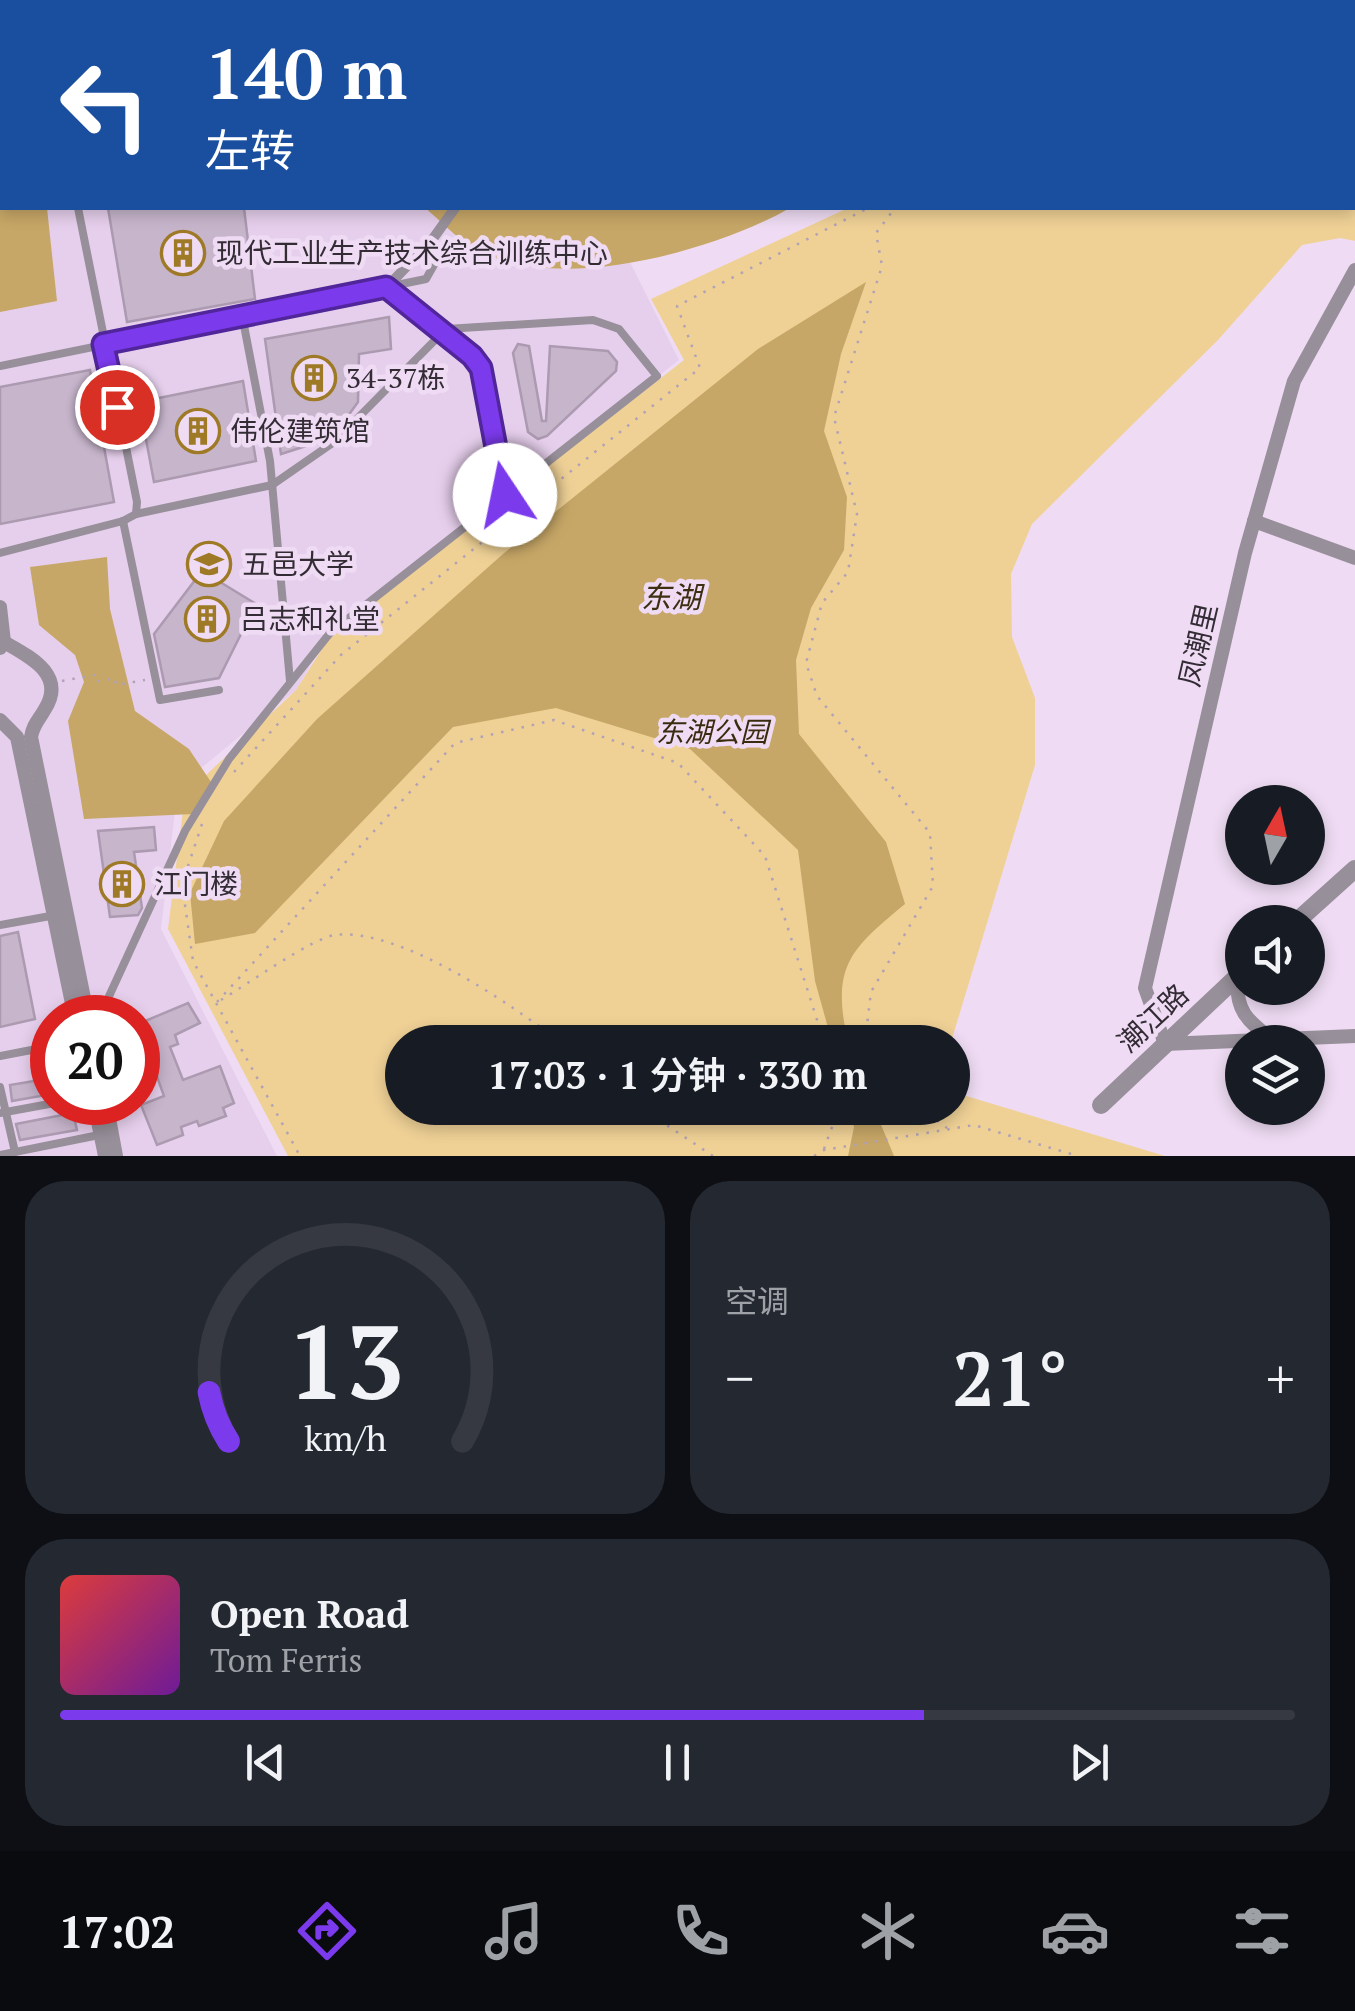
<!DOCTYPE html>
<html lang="zh">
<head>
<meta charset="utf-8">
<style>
  body { margin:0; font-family:"PT Serif","Noto Sans SC",serif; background:#242831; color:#f1f3f6; height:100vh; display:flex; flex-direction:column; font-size:38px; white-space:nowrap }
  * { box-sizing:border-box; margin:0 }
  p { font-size:32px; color:#9ea1a6 }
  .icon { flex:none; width:55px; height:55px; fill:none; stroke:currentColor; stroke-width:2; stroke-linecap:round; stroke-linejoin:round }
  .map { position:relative; height:1156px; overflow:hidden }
  .side { display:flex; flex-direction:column; gap:25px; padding:25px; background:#0d0f14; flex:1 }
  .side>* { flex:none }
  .guide { position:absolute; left:0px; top:0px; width:1355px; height:210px; box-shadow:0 5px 15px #0003; background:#1a4fa0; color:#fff; overflow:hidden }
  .needle { width:65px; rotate:9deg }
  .buttons { position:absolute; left:1225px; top:785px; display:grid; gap:20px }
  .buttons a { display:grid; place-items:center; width:100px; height:100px; border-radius:50%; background:#171b24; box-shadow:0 5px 15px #0003; font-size:50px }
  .speed { position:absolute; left:30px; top:995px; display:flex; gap:20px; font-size:50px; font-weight:700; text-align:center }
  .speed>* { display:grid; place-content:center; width:130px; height:130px; border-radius:50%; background:#171b24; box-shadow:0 5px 15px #0003; line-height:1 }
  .speed .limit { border:15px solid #d22; background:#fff; color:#111 }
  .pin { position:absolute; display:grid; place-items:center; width:85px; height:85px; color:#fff; margin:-42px; border:5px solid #fff; border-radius:50%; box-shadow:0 2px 10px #0007 }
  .me { position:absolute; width:110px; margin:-55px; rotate:349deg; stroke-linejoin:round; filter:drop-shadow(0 0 8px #0008) }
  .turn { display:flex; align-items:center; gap:35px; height:210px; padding:0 40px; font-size:45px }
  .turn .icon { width:130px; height:130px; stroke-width:2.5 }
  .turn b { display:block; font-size:70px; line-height:85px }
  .big { font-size:75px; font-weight:600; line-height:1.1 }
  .side .tile { flex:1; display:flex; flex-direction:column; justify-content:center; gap:15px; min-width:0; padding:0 35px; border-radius:40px; background:#242831 }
  .side .dial { align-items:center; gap:0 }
  .dial svg { height:260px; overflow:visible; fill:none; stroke:#363941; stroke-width:7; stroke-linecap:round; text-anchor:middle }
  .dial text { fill:#f1f3f6; stroke:none }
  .song { display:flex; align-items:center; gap:30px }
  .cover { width:120px; height:120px; border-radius:15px; background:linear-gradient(135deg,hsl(0 70% 55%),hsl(280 70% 35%)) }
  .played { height:10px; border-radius:5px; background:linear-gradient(90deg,#7c3aed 70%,#363941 70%) }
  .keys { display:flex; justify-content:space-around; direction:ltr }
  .heat { display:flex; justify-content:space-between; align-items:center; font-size:55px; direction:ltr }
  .side .tiles { flex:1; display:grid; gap:25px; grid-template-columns:1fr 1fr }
  .tile:last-child { grid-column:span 2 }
  .trip { position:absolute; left:385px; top:1025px; width:585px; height:100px; border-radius:50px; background:#171b24; box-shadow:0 5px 15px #0003; font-weight:600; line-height:100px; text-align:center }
  .tabs { display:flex; height:160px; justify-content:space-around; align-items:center; background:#090b0e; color:#9ea1a6 }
  .tabs .icon { width:70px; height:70px }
  .tabs .selected { color:#7c3aed }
  .tabs b { font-size:45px; color:#f1f3f6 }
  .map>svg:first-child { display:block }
</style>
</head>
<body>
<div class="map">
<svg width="1355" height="1156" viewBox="0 0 1355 1156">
  <rect width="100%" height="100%" fill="#efdcf4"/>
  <!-- built -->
  <path fill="#e6cfec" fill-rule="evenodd" d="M0 0H902L2 2V208H603L679 360 330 633 296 690 200 769 177 794 161 929 277 1156H0ZM52 1018H138V1102H52Z"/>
  <!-- green -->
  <path fill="#efd196" d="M1111 0H1355V241L1340 238 1302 245 1218 340 1032 524 1011 574 1012 637 1035 698V765L951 1042H402V1108H952L953 1092 1165 1156H288L168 929 185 795 296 690 331 635 684 360 651 299 848 208H1352V2H1108Z"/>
  <!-- water -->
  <g fill="#c7a767">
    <path d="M0 74 2 208H47L57 301 0 312Z"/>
    <path d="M425 208H790C715 251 552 297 472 247 455 237 440 220 425 208Z"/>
    <path d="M866 282 841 354 824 431 847 497 844 550 811 608 796 660 799 734 886 842 905 904C849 950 831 967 848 1042H832L815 981 798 850 690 749 556 708 453 727 255 933 195 944 190 893 224 821 317 719 503 554 758 349Z"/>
    <path d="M107 557 110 609 135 711 189 749 211 782 193 814 84 819 68 721 84 682 75 655 39 625 30 567Z"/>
    <path d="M849 1108H874L894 1156H848L854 1127Z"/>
  </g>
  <!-- building -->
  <g fill="#c7b5cc" stroke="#ab9ab0" stroke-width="2.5">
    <path d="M108 208H244L255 299 127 322Z"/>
    <path d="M389 317 391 349 359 354 358 402 342 424 322 441 281 454 265 339Z"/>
    <path d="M518 344 529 346 542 421H546L550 346 608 351 617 362 616 371 547 436 538 439 528 432 513 353Z"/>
    <path d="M90 370 114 502 0 524V387Z"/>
    <path d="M243 381 256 461 154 482 139 402Z"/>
    <path d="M202 571 256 604 219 678 165 687 154 634Z"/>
    <path d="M154 827 156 850 134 852 142 908 138 915 110 917 98 831Z"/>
    <path d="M18 932 35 1019 0 1027V936Z"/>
    <path d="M188 1003 200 1023 175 1035 178 1044 170 1047 183 1080 220 1066 234 1103 223 1108 226 1116 199 1126 197 1121 181 1127 183 1135 157 1145 141 1105 164 1096 138 1024Z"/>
    <path d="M52 1078V1094L12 1101 10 1085Z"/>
    <path d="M73 1113 77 1130 20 1140 16 1124Z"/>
  </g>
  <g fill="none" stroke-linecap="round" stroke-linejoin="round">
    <!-- path -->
    <g stroke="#b1a2b5" stroke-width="2.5" stroke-dasharray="2.5 8" stroke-linecap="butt">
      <path d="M1121 2 1124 0"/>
      <path d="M1352 27 1355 28"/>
      <path d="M1352 115 1355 108"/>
      <path d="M62 681 94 675 95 682 115 678 116 685 145 680"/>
      <path d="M234 772 341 655 700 368 677 306 868 208"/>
      <path d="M202 824 182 884 193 961 300 1156"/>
      <path d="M221 1000C243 987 314 937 335 935 399 927 511 1004 560 1042"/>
      <path d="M217 1002 455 743 554 720 678 763 765 856 824 1042"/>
      <path d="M865 1042 871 992 933 886 930 833 817 696 806 663 822 603 848 572 857 514 834 417 882 266 876 233 895 208"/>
      <path d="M641 1108 713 1156"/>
      <path d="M920 1108 947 1128"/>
      <path d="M824 1149 839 1108"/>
      <path d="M814 1156 824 1150 974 1125 1078 1156"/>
    </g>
    <!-- service -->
    <g stroke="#978f99" stroke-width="8">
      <path d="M759 0V2"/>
      <path d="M613 2 615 0"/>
      <path d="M883 2 886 0"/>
      <path d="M0 32 2 35"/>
      <path d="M387 287 472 355 481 369 505 495"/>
      <path d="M242 315 270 461 290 681"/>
      <path d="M0 366 426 279 448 240"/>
      <path d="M123 521 160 700 219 690"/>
      <path d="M0 553 123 521 136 514 137 502 78 208"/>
      <path d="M0 925 56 915"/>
      <path d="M99 1018 185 831 229 759 330 633 657 376 619 329 593 320 446 329 334 442 272 485 136 514"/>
      <path d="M0 1056 52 1046"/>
      <path d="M0 1087 15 1152"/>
      <path d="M0 1113 60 1102"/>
      <path d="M0 1155 99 1135"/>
    </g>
    <!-- pedestrian -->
    <path stroke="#978f99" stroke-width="10" d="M387 287 432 240 455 208"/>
    <!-- minor -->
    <g stroke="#978f99" stroke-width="14">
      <path d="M1355 270 1294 381 1245 553 1145 988 1165 1044 1355 1036"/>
      <path d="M1254 521 1355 558"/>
      <path d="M0 607 4 642 0 648"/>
      <path d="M4 642C28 656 67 674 45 709 39 720 33 724 31 737L88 1018"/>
      <path d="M0 720 17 737 75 1018"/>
      <path d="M1237 977C1236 1011 1246 1020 1273 1040"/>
      <path d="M94 1102 105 1156"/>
      <path d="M106 1102 116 1156"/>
    </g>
    <!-- tertiary -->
    <g stroke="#978f99" stroke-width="18">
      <path d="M1296 922 1355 869"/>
      <path d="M1101 1105 1242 972"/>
    </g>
  </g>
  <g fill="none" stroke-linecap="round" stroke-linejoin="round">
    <defs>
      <path id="route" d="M117 407 103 344 386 287 472 356 481 368 505 495"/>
    </defs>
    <!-- route casing -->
    <use href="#route" stroke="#51269a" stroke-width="25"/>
    <!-- route -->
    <use href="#route" stroke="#7c3aed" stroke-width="18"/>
  </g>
  <!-- icons -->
  <defs>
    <symbol id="building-ring" viewBox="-11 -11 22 22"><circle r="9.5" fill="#efdcf4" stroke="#9f7a26" stroke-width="1.5"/><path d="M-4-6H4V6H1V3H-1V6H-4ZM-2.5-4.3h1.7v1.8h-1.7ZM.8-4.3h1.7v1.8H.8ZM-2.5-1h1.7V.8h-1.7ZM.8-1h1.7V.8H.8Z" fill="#9f7a26"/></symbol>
    <symbol id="university-ring" viewBox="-11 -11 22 22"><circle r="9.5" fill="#efdcf4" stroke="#9f7a26" stroke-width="1.5"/><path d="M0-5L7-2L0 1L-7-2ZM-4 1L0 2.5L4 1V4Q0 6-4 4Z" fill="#9f7a26"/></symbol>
  </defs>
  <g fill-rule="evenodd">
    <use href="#building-ring" x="158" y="228" width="50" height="50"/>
    <use href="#building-ring" x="289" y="353" width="50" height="50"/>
    <use href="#building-ring" x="173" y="406" width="50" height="50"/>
    <use href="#university-ring" x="184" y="539" width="50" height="50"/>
    <use href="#building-ring" x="182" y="594" width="50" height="50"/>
    <use href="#building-ring" x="97" y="859" width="50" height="50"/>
  </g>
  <g text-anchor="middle" stroke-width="9" stroke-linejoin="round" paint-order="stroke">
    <!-- poi labels -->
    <g font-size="28" fill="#332c35" stroke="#efdcf4" text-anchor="start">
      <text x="216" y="263">现代工业生产技术综合训练中心</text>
      <text x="346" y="388">34-37栋</text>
      <text x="230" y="441">伟伦建筑馆</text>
      <text x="242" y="574">五邑大学</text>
      <text x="240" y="629">吕志和礼堂</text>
      <text x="154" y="894">江门楼</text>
    </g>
    <!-- street labels -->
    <g font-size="28" fill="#332c35" stroke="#efdcf4">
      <text transform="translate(1198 645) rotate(-77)" y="10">凤潮里</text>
      <text transform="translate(1153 1018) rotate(-43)" y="10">潮江路</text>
    </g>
    <!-- park labels -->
    <g font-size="28" font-style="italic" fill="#392b0e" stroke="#efdcf4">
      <text x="712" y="742">东湖公园</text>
    </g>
    <!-- water labels -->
    <g font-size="30" font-style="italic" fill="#3d2f12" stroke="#efdcf4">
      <text x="671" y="608">东湖</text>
    </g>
  </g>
</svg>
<div class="buttons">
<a><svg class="needle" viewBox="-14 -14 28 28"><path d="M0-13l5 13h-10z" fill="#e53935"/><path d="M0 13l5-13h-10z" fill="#9ea1a6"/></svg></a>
<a><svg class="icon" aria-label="sound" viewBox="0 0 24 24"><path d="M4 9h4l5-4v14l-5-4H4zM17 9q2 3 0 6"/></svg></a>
<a><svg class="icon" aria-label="layers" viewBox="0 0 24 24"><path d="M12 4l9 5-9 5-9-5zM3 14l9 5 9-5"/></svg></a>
</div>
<div class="speed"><div class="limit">20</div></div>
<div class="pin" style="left:117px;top:407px;background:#d93025"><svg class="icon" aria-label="arrive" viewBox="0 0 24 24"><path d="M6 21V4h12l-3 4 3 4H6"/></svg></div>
<svg class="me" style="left:505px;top:495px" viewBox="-20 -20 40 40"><circle r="19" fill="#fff"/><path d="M0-13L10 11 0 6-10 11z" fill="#7c3aed"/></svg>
<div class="trip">17:03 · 1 分钟 · 330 m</div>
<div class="guide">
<div class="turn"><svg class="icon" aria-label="left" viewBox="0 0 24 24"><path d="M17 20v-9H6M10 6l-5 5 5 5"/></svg><div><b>140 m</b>左转</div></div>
</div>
</div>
<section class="side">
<div class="tiles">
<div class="tile dial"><svg viewBox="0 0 100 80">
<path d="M14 69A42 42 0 1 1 86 69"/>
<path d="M14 69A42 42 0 0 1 8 54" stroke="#7c3aed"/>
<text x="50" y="56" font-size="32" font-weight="700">13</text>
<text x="50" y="72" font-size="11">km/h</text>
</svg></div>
<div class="tile"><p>空调</p>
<div class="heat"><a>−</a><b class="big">21°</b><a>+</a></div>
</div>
<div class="tile">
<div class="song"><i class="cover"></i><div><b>Open Road</b><p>Tom Ferris</p></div></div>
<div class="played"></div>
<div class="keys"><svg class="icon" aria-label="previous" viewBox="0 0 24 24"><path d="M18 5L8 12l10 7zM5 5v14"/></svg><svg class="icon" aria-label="pause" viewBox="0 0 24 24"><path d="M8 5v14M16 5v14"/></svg><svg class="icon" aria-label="next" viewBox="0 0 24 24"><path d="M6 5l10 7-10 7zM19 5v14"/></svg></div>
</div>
</div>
</section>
<nav class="tabs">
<b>17:02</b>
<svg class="icon selected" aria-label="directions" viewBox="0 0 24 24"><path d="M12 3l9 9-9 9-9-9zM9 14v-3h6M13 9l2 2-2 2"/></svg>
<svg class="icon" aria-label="music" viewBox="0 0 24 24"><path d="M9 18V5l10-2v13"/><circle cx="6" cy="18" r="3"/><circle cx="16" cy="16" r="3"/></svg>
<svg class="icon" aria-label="phone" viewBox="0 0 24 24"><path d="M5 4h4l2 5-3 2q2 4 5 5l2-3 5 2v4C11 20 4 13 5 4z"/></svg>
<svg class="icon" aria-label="climate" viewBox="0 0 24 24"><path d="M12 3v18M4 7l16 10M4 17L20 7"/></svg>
<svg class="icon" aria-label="car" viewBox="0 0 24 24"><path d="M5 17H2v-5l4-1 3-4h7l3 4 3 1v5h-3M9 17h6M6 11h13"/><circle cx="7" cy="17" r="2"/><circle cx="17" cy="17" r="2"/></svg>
<svg class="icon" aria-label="filters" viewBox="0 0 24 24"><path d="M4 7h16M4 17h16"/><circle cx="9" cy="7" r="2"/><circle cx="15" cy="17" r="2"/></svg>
</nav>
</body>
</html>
